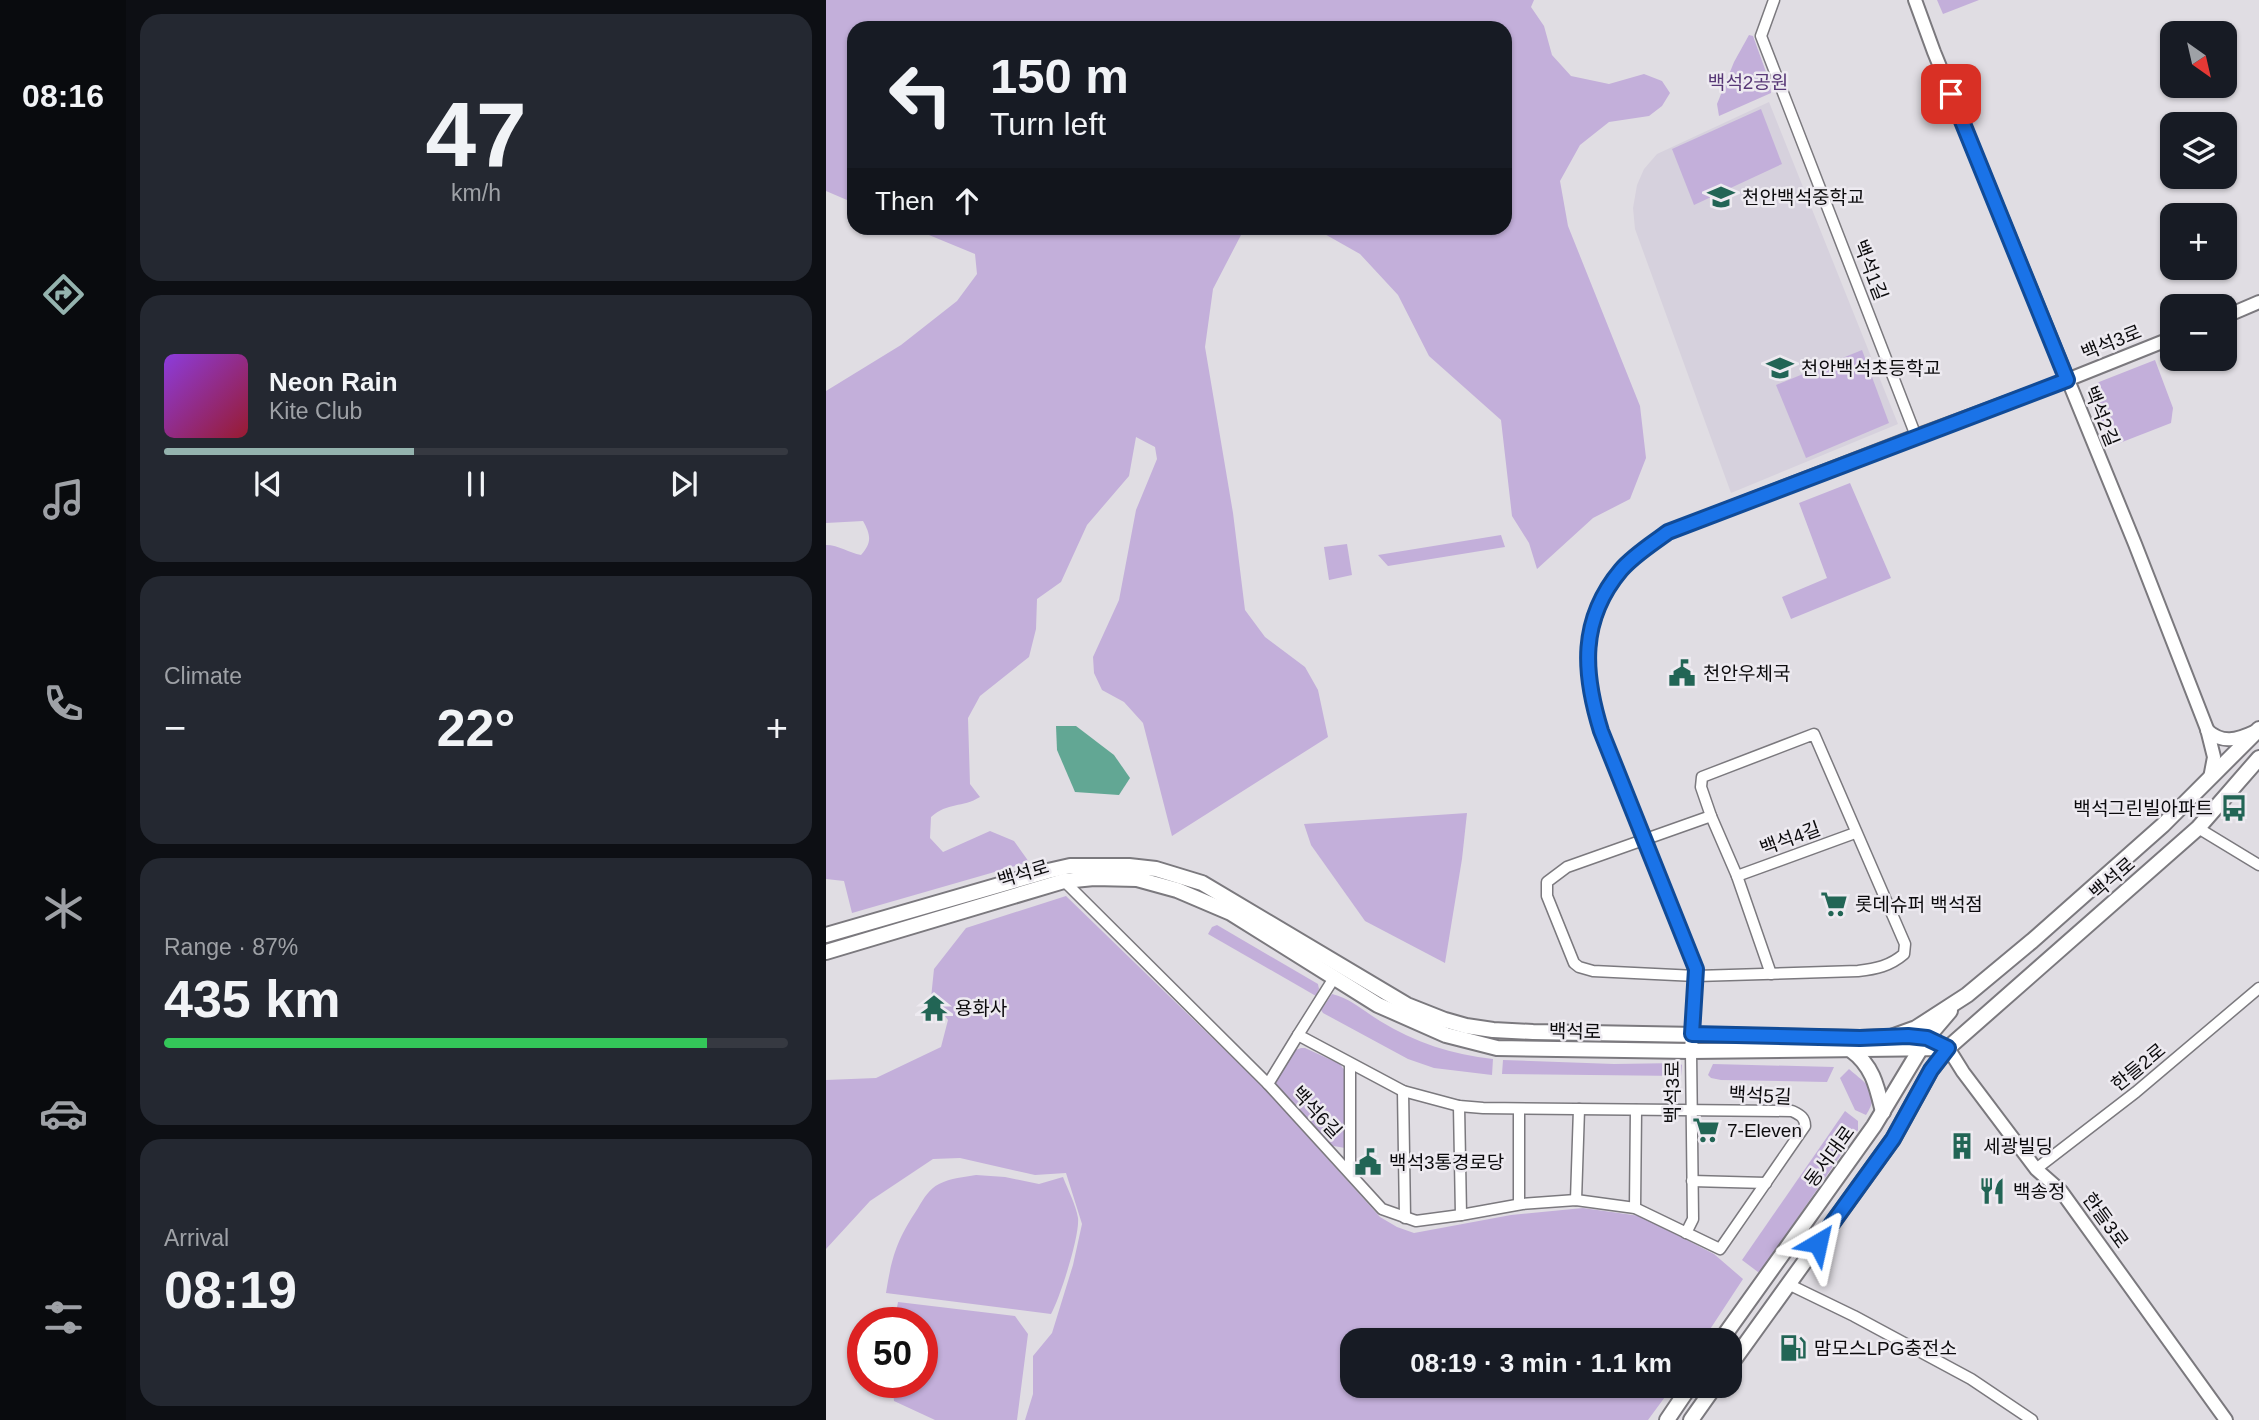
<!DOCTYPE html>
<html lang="en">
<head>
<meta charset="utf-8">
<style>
  body { margin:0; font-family:Helvetica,"Noto Sans KR",sans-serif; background:#242831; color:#f1f3f6; height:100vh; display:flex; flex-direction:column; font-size:26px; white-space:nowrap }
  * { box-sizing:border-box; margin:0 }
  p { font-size:23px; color:#9ea1a6 }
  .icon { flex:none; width:38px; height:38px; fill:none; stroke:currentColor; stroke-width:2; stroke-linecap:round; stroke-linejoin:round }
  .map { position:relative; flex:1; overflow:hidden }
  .side { display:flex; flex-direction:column; gap:14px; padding:14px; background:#0d0f14; width:700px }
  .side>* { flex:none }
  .banner { position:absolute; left:21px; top:21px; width:665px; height:214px; border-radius:21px; box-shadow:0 2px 5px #0004; background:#171b24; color:#f1f3f6; overflow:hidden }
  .needle { width:46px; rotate:146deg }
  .tools { position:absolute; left:1334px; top:21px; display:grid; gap:14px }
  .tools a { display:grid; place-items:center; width:77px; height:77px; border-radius:14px; background:#171b24; box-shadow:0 2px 5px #0004; font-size:35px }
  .speed { position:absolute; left:21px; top:1307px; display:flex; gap:14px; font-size:35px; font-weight:700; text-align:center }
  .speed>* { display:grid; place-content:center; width:91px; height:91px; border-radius:50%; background:#171b24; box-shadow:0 2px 5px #0004; line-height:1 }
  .speed .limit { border:10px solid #d22; background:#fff; color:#111 }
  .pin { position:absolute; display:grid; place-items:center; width:60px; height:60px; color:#fff; margin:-30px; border-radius:14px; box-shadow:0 4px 10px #0006 }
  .me { position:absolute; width:77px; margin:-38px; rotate:36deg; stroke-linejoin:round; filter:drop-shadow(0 0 5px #0008) }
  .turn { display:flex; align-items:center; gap:24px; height:147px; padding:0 28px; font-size:32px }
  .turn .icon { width:91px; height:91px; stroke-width:2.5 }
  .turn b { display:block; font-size:49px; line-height:60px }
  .then { display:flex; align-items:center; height:66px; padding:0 28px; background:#0003; gap:14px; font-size:26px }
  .big { font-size:52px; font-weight:800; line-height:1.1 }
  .side .card { flex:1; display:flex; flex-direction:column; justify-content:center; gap:10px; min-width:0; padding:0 24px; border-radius:21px; background:#242831 }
  .side .dial { align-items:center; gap:0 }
  .dial b { font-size:91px; line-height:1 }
  .song { display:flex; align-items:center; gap:21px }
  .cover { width:84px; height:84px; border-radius:10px; background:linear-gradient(135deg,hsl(270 70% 55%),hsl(350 70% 35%)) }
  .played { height:7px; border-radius:4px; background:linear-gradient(90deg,#94b3ae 40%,#363941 40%) }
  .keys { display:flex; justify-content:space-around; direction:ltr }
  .heat { display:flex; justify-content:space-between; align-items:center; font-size:38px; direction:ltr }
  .charge { height:10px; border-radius:5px; background:linear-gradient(90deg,#34c759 87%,#363941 0) }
  .trip { position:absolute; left:514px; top:1328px; width:402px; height:70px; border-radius:21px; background:#171b24; box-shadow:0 2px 5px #0004; font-weight:800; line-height:70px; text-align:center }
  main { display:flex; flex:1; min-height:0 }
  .tab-bar { display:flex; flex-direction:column; width:126px; justify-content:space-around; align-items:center; background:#090b0e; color:#9ea1a6 }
  .tab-bar .icon { width:49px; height:49px }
  .tab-bar .active { color:#94b3ae }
  .tab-bar b { font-size:32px; color:#f1f3f6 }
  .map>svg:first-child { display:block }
</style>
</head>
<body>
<main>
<nav class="tab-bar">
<b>08:16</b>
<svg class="icon active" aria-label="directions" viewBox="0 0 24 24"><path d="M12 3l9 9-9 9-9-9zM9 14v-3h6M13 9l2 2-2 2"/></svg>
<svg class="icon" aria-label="music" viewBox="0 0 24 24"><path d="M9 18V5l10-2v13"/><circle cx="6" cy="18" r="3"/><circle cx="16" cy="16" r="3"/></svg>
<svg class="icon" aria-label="phone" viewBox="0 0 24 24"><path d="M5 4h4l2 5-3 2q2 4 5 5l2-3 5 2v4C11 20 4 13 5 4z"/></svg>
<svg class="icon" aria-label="climate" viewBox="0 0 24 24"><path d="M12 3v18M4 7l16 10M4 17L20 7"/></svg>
<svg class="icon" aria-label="car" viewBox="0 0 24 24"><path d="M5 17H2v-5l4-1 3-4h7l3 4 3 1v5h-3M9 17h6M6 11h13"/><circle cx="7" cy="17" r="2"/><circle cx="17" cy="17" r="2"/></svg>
<svg class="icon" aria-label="filters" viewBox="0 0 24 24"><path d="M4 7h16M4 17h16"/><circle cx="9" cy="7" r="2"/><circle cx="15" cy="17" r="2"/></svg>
</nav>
<section class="side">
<div class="card dial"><b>47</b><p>km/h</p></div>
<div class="card">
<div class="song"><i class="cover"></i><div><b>Neon Rain</b><p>Kite Club</p></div></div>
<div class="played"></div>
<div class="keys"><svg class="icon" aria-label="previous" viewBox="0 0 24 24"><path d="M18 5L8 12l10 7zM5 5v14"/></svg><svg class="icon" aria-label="pause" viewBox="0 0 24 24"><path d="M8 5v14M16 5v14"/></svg><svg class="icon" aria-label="next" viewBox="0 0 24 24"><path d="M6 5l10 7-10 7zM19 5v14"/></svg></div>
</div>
<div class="card"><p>Climate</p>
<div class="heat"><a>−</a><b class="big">22°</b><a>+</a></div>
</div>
<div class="card"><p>Range · 87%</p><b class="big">435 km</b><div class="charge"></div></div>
<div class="card"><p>Arrival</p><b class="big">08:19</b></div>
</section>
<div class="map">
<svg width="1433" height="1420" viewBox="0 0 1433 1420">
  <rect width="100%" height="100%" fill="#e0dde3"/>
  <!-- built -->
  <path fill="#d6d1dd" d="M943 102 1072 424 905 493 809 229 807 208 811 185 818 169 831 154Z"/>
  <!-- green -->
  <g fill="#c3afda">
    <path d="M0 0H708L705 7 718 26 726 55 745 76 783 84 818 74 836 81 844 93 836 106 823 116 783 122 754 145 734 181 742 226 814 406 820 458 804 499 767 518 711 569 703 543 686 516 675 420 603 356 572 295 534 254 488 228H679V28H28V203L0 191Z"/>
    <path d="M1111 0H1153L1117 14Z"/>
    <path d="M923 35 927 36 944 83 945 93 893 116 891 104 908 62Z"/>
    <path d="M935 109 956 164 868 205 846 149Z"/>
    <path d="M86 228H454L415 235 387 289 379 347 407 513 419 610 439 637 479 667 492 690 502 737 346 836 317 723 298 702 276 690 268 673 267 657 293 600 310 510 331 459 329 447 310 437 303 476 261 525 235 582 211 599 210 629 203 657 154 696 142 718 144 784 154 797C136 808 122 802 105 817L104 838 117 852 164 831 188 841 203 862 26 913 18 881 0 879V545C13 545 23 553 35 555 46 543 45 535 37 521L0 523V391L75 345 131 301 151 274 149 254Z"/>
    <path d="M1036 350 1063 423 980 458 950 385Z"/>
    <path d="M1329 360 1347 408 1345 423 1286 446 1266 399 1269 387 1273 382Z"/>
    <path d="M1024 483 1065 578 965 619 956 597 1001 578 973 503Z"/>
    <path d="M675 535 679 547 562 566 552 555Z"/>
    <path d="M521 544 526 575 503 580 498 547Z"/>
    <path d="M641 813 636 859 619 963 539 921 485 845 478 824Z"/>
    <path d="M240 896 440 1090 554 1217 571 1227 588 1233 685 1215 757 1208 814 1216 888 1254 917 1279 877 1340H527V1386H847L822 1420H199L207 1394V1356L226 1333 247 1265 256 1224 240 1173 209 1175 134 1158 107 1159 44 1201 0 1249V1080L50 1078 115 1047 122 1020 105 998 108 969 140 928Z"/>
    <path d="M391 925 492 984 493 989 490 996 382 934 386 927Z"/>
    <path d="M506 994C524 998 539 1012 554 1021 588 1042 627 1055 667 1059L666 1075 608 1068 582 1059 497 1013 495 1010Z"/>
    <path d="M475 1048H479L514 1064 519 1071V1148L502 1145 453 1091 449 1084 464 1052Z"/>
    <path d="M677 1060 788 1064 853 1063 856 1065 855 1076 676 1074Z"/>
    <path d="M887 1064 1008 1067 1001 1082 895 1080 885 1078 882 1075Z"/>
    <path d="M1023 1069C1041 1085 1056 1091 1040 1115L1029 1110 1014 1078Z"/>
    <path d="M1019 1111 1032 1121V1130L935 1271 932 1272 916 1260Z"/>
    <path d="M150 1175 179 1177 213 1184 237 1177C242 1190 250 1205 252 1218 254 1235 234 1298 225 1314L60 1293C66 1255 71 1240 92 1208 98 1198 103 1189 113 1184 125 1178 138 1177 150 1175Z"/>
    <path d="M72 1302 189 1316 202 1334 191 1420H109L68 1401 66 1383 96 1382V1323H68Z"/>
  </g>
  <!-- water -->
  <path fill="#62a794" d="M230 726H250L288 755 304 778 293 795 249 792 231 750Z"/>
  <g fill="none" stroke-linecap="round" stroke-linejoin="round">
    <defs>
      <g id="minor">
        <path d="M948 0 935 36 1090 436"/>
        <path d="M988 734 1079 944 1078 954C1064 966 1050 969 1032 971L870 976 767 971 753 967 748 963 721 896V882L741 867 885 816 875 787 876 777Z"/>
        <path d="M885 816 911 876 945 974"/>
        <path d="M1372 828 1433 865"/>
        <path d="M911 876 1029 833"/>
        <path d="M238 881 442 1084 556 1209 590 1221 635 1215 696 1204 750 1200 809 1208 894 1249 979 1126C979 1117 974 1115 966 1111L657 1108 633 1106 577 1091 472 1035 508 978"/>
        <path d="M442 1084 472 1035"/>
        <path d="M577 1091 579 1218"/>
        <path d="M633 1106 635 1215"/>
        <path d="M1210 1169 1310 1092 1433 988"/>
        <path d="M524 1172V1064"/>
        <path d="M866 1181 940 1183"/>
        <path d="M750 1200 753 1109"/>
        <path d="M693 1204V1109"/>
        <path d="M809 1208 810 1110"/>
        <path d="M860 1233 867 1219 865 1051"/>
        <path d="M962 1284 1028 1316 1145 1379 1206 1420"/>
      </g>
      <g id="tertiary">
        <path d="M1089 0 1108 52 1309 544 1381 729 1388 757 1384 778"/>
        <path d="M1398 317 1433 302"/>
        <path d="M1381 730C1396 744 1411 740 1428 732"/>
        <path d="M1122 1048 1137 1072 1210 1169 1235 1191 1400 1420"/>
        <path d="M865 1051 870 969 775 731C757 673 754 620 795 570 808 555 826 544 842 532L1090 436 1241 380 1346 338"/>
      </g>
      <g id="secondary">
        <path d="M0 935 222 871 244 866H303L330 869 376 883 581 1005 619 1020 640 1026 667 1030 707 1032 1034 1038 1065 1037 1090 1028 1141 995 1206 941 1337 825 1433 729"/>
        <path d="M0 952 238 881 268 878 311 879 351 890 405 913 552 1005 620 1035 671 1048 865 1051 1122 1048"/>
        <path d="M1025 1050C1047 1066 1051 1087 1057 1112"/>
        <path d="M895 1340 1048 1126 1101 1038 1124 1011"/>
        <path d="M905 1364 1067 1139 1105 1070 1122 1048 1372 828 1433 758"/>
        <path d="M841 1420 864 1386"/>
        <path d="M865 1420 889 1386"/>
      </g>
    </defs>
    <!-- minor casing -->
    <use href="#minor" stroke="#7b797e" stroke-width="13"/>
    <!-- tertiary casing -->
    <use href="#tertiary" stroke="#7b797e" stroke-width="16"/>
    <!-- secondary casing -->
    <use href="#secondary" stroke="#7b797e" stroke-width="18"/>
    <!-- minor -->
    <use href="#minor" stroke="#fff" stroke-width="10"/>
    <!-- tertiary -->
    <use href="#tertiary" stroke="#fff" stroke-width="12"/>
    <!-- secondary -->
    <use href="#secondary" stroke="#fff" stroke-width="14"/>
  </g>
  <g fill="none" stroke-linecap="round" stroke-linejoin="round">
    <defs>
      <path id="route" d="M992 1243 1067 1139 1105 1070 1122 1048 1101 1038 1082 1036 1034 1038 866 1034 870 969 775 731C757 673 753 620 795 570 808 555 826 544 842 532L1241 380 1125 94"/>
    </defs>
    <!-- route casing -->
    <use href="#route" stroke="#114b97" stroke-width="18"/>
    <!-- route -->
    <use href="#route" stroke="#1a73e8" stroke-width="12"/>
  </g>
  <!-- icons -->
  <defs>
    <symbol id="school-bare" viewBox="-9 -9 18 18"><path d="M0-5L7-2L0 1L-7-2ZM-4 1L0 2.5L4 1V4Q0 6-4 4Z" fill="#226555" stroke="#edeaf0" stroke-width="2.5" paint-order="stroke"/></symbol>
    <symbol id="civic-bare" viewBox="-9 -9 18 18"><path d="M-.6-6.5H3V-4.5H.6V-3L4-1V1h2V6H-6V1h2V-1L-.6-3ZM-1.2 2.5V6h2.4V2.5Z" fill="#226555" stroke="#edeaf0" stroke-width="2.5" paint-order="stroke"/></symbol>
    <symbol id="bus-bare" viewBox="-9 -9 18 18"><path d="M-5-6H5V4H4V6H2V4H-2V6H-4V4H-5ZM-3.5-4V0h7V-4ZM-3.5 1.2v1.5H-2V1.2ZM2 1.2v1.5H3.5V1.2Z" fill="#226555" stroke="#edeaf0" stroke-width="2.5" paint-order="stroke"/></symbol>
    <symbol id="supermarket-bare" viewBox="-9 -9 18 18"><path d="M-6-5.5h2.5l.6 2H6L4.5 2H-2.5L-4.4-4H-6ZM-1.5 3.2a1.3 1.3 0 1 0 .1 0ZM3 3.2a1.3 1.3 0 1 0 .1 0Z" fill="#226555" stroke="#edeaf0" stroke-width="2.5" paint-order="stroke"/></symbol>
    <symbol id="temple-bare" viewBox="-9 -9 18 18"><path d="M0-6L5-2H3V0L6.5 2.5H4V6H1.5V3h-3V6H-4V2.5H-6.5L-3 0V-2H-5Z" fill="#226555" stroke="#edeaf0" stroke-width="2.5" paint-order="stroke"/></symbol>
    <symbol id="building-bare" viewBox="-9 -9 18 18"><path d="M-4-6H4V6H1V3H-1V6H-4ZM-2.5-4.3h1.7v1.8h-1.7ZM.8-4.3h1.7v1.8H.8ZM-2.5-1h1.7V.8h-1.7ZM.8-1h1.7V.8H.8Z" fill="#226555" stroke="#edeaf0" stroke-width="2.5" paint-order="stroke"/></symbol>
    <symbol id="restaurant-bare" viewBox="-9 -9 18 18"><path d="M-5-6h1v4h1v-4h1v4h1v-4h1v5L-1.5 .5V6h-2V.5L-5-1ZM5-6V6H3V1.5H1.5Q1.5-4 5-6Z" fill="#226555" stroke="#edeaf0" stroke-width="2.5" paint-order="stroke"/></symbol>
    <symbol id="fuel-bare" viewBox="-9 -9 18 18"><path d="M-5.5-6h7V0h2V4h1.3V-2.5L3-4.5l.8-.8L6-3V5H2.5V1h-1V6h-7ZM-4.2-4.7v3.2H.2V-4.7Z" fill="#226555" stroke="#edeaf0" stroke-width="2.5" paint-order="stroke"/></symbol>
  </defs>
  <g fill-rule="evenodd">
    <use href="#school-bare" x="876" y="178" width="38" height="38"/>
    <use href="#school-bare" x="935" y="349" width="38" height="38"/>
    <use href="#civic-bare" x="837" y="654" width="38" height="38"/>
    <use href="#bus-bare" x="1389" y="789" width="38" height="38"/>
    <use href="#supermarket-bare" x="989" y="885" width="38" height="38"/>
    <use href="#temple-bare" x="89" y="989" width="38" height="38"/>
    <use href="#supermarket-bare" x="861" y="1111" width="38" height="38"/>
    <use href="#building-bare" x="1117" y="1127" width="38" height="38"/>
    <use href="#civic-bare" x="523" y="1143" width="38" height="38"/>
    <use href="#restaurant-bare" x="1147" y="1172" width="38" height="38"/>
    <use href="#fuel-bare" x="948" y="1329" width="38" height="38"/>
  </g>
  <g text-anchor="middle" stroke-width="5" stroke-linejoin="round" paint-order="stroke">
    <!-- park labels -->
    <g font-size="19" fill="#573776" stroke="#edeaf0">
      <text x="922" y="89">백석2공원</text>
    </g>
    <!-- poi labels -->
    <g font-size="19" fill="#0c0b0d" stroke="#edeaf0" text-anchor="start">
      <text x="916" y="204">천안백석중학교</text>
      <text x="975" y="375">천안백석초등학교</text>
      <text x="877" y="680">천안우체국</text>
      <text x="1387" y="815" text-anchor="end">백석그린빌아파트</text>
      <text x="1029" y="911">롯데슈퍼 백석점</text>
      <text x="129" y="1015">용화사</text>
      <text x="901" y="1137">7-Eleven</text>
      <text x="1157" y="1153">세광빌딩</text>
      <text x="563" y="1169">백석3통경로당</text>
      <text x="1187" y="1198">백송정</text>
      <text x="988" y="1355">맘모스LPG충전소</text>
    </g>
    <!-- street labels -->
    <g font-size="19" fill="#0c0b0d" stroke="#edeaf0">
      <text transform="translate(1045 270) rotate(69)" y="7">백석1길</text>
      <text transform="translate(1285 342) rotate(-22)" y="7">백석3로</text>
      <text transform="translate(1276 416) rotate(68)" y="7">백석2길</text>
      <text transform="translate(964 838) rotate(-20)" y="7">백석4길</text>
      <text transform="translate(197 873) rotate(-17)" y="7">백석로</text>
      <text transform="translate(1286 878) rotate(-41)" y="7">백석로</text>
      <text transform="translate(749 1031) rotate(1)" y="7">백석로</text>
      <text transform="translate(1312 1067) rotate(-39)" y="7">한들2로</text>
      <text transform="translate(846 1092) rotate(-90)" y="7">백석3로</text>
      <text transform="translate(934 1095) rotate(3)" y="7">백석5길</text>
      <text transform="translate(491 1112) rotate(47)" y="7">백석6길</text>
      <text transform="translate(1003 1156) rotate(-54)" y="7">동서대로</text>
      <text transform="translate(1280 1220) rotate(54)" y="7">한들3로</text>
    </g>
  </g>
</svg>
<div class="tools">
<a><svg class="needle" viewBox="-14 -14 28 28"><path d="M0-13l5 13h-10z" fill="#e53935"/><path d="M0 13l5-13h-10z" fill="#9ea1a6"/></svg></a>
<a><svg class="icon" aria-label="layers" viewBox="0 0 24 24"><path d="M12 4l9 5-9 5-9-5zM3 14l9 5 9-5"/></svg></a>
<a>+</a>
<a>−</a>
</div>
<div class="speed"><div class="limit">50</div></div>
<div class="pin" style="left:1125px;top:94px;background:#d93025"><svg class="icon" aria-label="arrive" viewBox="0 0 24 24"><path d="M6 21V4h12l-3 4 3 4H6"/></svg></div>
<svg class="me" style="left:992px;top:1243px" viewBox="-20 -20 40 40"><path d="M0-17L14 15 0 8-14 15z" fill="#1a73e8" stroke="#fff" stroke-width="4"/></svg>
<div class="trip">08:19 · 3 min · 1.1 km</div>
<div class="banner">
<div class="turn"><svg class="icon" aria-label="left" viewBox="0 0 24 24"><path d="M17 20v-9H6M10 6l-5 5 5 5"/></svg><div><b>150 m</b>Turn left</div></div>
<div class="then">Then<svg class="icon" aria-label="ahead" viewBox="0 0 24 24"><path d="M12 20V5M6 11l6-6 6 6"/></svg></div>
</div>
</div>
</main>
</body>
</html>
